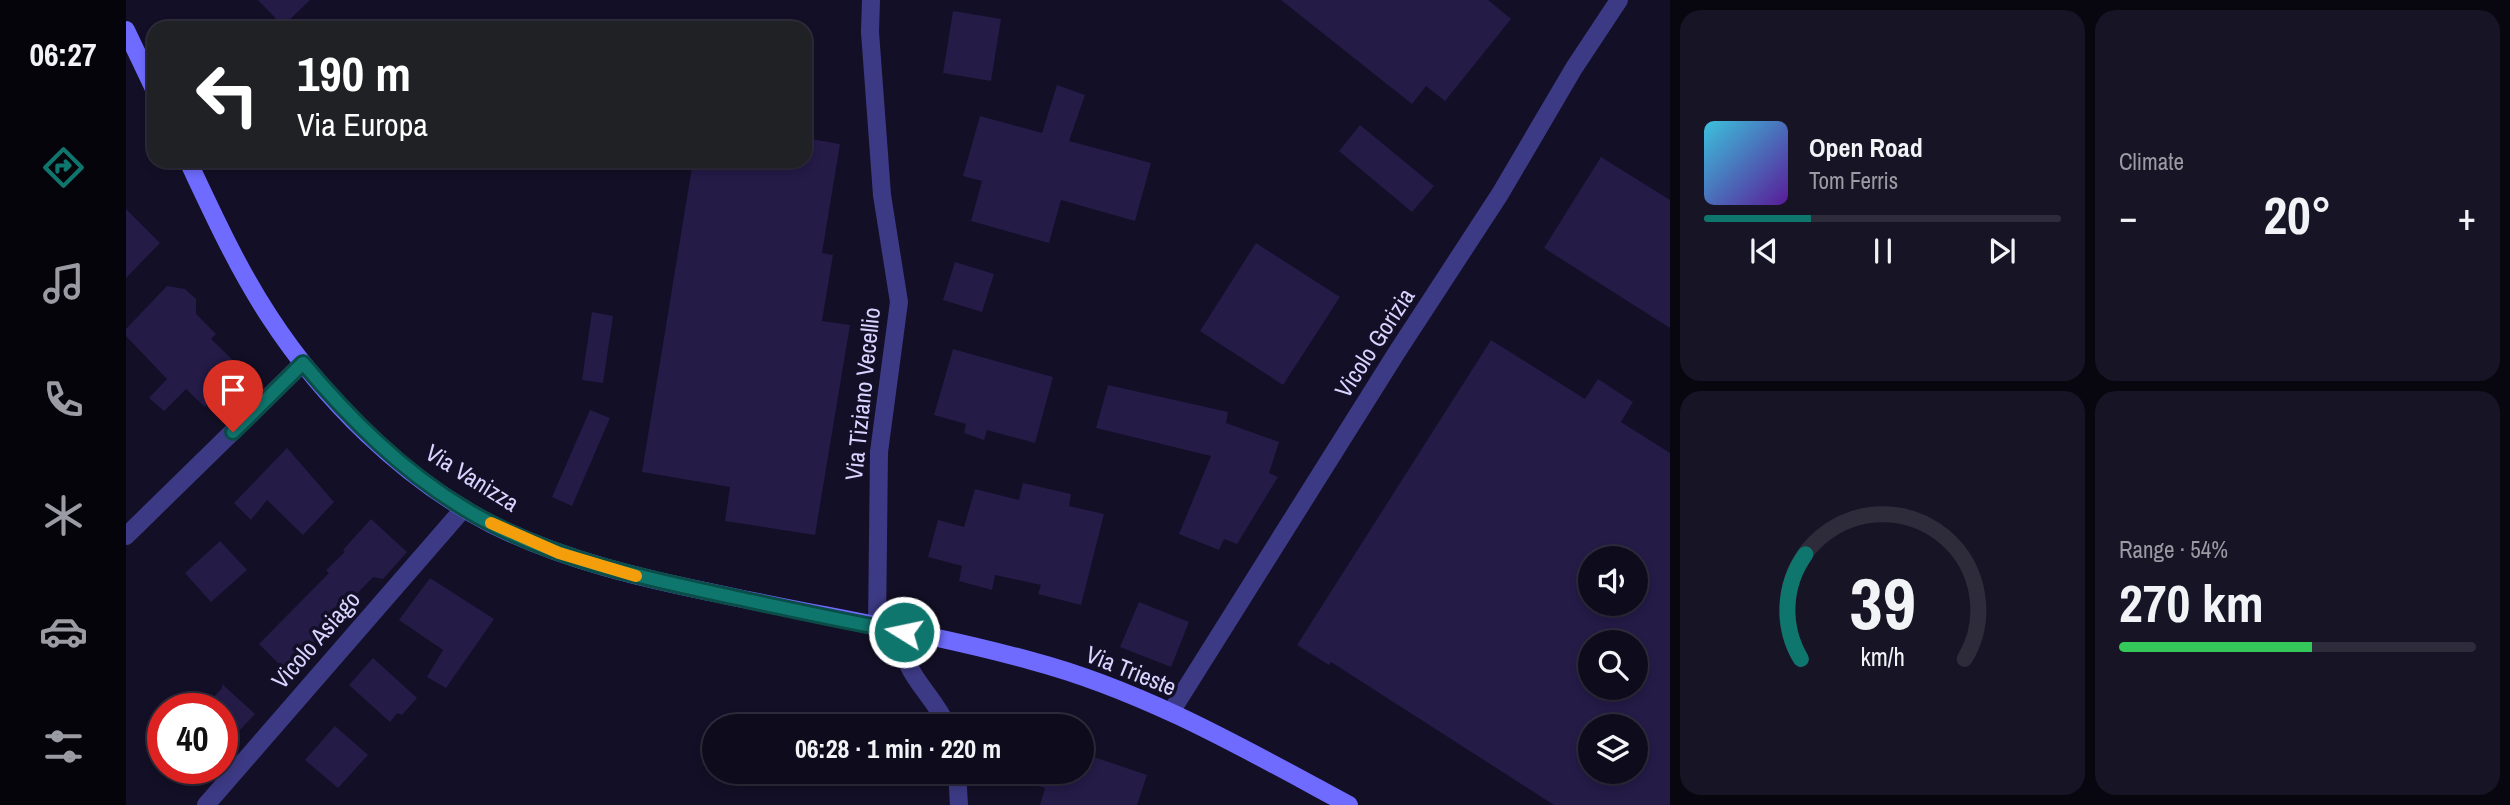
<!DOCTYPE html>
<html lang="en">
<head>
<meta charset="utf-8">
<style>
  body { margin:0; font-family:"Archivo Narrow",sans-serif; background:#171425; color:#f1f3f6; height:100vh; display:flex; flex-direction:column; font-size:26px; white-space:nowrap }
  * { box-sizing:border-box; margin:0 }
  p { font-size:23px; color:#9b9ba3 }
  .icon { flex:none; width:38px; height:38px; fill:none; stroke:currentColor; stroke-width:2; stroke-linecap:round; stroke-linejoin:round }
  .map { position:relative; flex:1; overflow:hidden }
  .drawer { display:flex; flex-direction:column; gap:10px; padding:10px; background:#08060f; width:840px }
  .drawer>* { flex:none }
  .banner { position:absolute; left:21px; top:21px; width:665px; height:147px; border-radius:21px; box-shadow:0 4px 10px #0003,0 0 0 2px #2e2b3b; background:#202124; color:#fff; overflow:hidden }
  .controls { position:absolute; left:1452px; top:546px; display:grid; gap:14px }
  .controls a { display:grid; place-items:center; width:70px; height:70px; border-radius:50%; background:#0e0b1c; box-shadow:0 4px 10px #0003,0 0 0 2px #2e2b3b; font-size:35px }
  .speed { position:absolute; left:21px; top:693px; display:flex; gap:14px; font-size:35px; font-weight:700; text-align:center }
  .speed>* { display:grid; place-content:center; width:91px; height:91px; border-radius:50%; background:#0e0b1c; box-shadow:0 4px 10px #0003,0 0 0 2px #2e2b3b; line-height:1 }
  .speed .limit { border:10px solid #d22; background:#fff; color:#111 }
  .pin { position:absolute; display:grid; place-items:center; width:60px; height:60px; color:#fff; margin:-72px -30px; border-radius:50% 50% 50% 0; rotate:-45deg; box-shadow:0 0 7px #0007 }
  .pin .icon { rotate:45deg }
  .me { position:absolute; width:77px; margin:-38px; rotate:280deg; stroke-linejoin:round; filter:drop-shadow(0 0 5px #0008) }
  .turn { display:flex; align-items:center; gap:24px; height:147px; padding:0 35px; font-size:32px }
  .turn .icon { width:91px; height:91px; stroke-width:2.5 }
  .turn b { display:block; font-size:49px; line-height:60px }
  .big { font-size:52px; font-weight:800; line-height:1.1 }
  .drawer .widget { flex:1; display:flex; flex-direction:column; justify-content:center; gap:10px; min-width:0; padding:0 24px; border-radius:21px; background:#171425 }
  .drawer .dial { align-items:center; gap:0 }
  .dial svg { height:182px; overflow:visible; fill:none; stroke:#2e2b3b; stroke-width:7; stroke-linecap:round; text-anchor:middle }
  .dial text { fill:#f1f3f6; stroke:none }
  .song { display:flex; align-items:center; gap:21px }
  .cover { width:84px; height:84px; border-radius:10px; background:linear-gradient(135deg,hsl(190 70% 55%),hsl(270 70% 35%)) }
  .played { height:7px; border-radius:4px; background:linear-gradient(90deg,#0f766e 30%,#2e2b3b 30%) }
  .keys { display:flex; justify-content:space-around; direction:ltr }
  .heat { display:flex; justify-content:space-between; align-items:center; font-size:38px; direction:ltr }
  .charge { height:10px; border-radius:5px; background:linear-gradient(90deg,#34c759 54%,#2e2b3b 0) }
  .drawer .tiles { flex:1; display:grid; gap:10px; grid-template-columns:repeat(2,1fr) }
  .trip { position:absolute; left:576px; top:714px; width:392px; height:70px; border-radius:35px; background:#0e0b1c; box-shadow:0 4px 10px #0003,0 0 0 2px #2e2b3b; font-weight:800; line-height:70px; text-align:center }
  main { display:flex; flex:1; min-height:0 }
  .tab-bar { display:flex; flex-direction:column; width:126px; justify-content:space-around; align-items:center; background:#06040b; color:#9b9ba3 }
  .tab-bar .icon { width:49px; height:49px }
  .tab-bar .current { color:#0f766e }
  .tab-bar b { font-size:32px; color:#f1f3f6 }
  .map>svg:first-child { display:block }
</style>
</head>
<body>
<main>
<nav class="tab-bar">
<b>06:27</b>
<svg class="icon current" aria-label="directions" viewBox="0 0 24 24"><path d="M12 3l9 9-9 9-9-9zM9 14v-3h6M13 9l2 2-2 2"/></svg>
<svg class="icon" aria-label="music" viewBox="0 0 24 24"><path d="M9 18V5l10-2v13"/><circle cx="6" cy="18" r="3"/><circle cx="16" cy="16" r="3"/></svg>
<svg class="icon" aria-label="phone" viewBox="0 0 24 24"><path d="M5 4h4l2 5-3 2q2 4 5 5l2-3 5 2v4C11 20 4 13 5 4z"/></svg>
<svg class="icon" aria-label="climate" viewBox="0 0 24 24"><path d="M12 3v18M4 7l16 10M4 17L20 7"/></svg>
<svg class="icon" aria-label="car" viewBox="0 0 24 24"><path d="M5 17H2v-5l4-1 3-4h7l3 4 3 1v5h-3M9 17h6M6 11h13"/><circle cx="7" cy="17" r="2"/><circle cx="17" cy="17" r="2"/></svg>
<svg class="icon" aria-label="filters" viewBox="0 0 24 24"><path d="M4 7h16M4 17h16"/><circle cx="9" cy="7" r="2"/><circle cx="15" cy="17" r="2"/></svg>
</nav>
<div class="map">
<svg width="1544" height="805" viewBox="0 0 1544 805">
  <rect width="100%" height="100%" fill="#130f26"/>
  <!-- building -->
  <g fill="#241b47" fill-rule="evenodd">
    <path d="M132 0H184L157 26Z"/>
    <path d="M1155 0H1362L1385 19 1319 101 1300 86 1286 104Z"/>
    <path d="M827 11 875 19 865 81 817 73Z"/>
    <path d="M931 85 959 95 943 141 1025 163 1009 221 935 200 923 243 845 221 856 181 837 176 854 116 916 133Z"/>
    <path d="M1234 125 1308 186 1286 212 1213 151Z"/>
    <path d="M679 138 714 144 696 253 707 255 696 321 724 325 689 535 599 521 604 487 516 472 567 161H679Z"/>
    <path d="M1475 157 1544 200V328L1418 248Z"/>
    <path d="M0 209 34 243 0 278Z"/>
    <path d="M1130 243 1214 297 1157 385 1074 331Z"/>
    <path d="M829 262 868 274 856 312 817 300Z"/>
    <path d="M41 286 59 289 70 299V314L90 334 85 339 120 373 89 404 85 400 79 407 60 389 38 411 23 398 41 379 0 336V329Z"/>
    <path d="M466 312 487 316 477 383 456 380Z"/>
    <path d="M1365 340 1459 399 1472 379 1507 402 1495 422 1544 453V805H1428L1205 662 1203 665 1171 645ZM1465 558H1510V604H1465ZM1465 642H1510V688H1465ZM1465 726H1510V772H1465Z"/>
    <path d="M827 349 927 377 909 443 861 430 858 440 838 433 840 424 808 415Z"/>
    <path d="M982 385 1102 412 1100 423 1153 442 1143 473 1152 477 1111 544 1098 539 1093 550 1053 534 1085 456 970 428Z"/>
    <path d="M464 410 484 418 446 506 426 497Z"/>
    <path d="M161 448 208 502 177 535 141 500 125 520 108 503Z"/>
    <path d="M897 483 945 494 943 506 978 514 955 605 912 594 915 585 869 575 866 590 833 581 836 566 802 557 812 520 838 527 849 489 893 500Z"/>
    <path d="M245 519 281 552 257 579 247 577 204 622 207 625 161 672 133 644 203 573 200 570 219 552 217 550Z"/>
    <path d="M94 541 121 570 85 602 59 573Z"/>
    <path d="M304 578 368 619 320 688 301 677 317 650 273 620Z"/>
    <path d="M1013 602 1063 622 1045 667 994 647Z"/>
    <path d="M247 658 291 698 276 715 271 713 264 722 223 685Z"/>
    <path d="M96 684 129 714 96 749V709H77L96 688Z"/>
    <path d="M209 726 242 755 212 788 179 760Z"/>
    <path d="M956 753 1021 775 1011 805H914L919 788 880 775 881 772H956Z"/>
  </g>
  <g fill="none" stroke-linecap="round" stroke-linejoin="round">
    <!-- street -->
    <g stroke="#3d3a85" stroke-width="18">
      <path d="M745 0 744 32 756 195 773 302 753 452 751 627"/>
      <path d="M0 536 177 363"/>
      <path d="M778 632C771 671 807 692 821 726"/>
      <path d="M1045 712 1271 352 1374 194 1448 68 1493 0"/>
      <path d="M831 772 833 805"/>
      <path d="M80 805 338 508"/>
    </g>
    <!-- secondary -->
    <g stroke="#6f6bff" stroke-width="18">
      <path d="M0 30 28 89"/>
      <path d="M62 161C87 214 111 267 143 316 197 399 276 478 365 524 439 561 519 579 598 595 701 617 805 633 906 661 1019 691 1121 750 1223 805"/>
    </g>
  </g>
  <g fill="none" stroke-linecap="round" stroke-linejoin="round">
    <defs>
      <path id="route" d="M107 432 177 363C224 419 276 471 339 509 422 559 517 578 611 598 667 610 722 622 778 632"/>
    </defs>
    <!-- route casing -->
    <use href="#route" stroke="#0a4d48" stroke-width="18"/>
    <!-- route -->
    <use href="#route" stroke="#0f766e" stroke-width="12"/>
    <!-- slow -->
    <path stroke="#f59e0b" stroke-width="12" d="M365 523 433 553 510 576"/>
  </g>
  <g text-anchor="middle" stroke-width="7" stroke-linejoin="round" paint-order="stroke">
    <!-- street labels -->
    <g font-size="24" fill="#d9d4ff" stroke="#130f26">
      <text transform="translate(1249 343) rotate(-57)" y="8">Vicolo Gorizia</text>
      <text transform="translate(737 394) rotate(-84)" y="8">Via Tiziano Vecellio</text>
      <text transform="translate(346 478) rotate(32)" y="8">Via Vanizza</text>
      <text transform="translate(190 640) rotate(-49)" y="8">Vicolo Asiago</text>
      <text transform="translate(1005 671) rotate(22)" y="8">Via Trieste</text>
    </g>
  </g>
</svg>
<div class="controls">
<a><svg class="icon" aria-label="sound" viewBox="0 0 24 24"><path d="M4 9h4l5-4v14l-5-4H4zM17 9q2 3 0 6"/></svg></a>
<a><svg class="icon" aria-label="search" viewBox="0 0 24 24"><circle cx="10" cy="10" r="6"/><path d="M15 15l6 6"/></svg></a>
<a><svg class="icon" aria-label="layers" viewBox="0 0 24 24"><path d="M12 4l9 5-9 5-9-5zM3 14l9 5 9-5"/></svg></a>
</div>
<div class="speed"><div class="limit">40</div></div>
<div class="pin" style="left:107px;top:432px;background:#d93025"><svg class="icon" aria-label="arrive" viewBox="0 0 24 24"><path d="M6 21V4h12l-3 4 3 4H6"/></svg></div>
<svg class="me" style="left:778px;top:632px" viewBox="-20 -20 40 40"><circle r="17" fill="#0f766e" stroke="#fff" stroke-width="3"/><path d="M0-11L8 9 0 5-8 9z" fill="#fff"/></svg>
<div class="trip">06:28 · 1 min · 220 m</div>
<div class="banner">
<div class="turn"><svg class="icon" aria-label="left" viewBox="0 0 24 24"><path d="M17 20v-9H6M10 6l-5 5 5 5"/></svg><div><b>190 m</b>Via Europa</div></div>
</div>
</div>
<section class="drawer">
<div class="tiles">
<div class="widget">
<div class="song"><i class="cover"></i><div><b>Open Road</b><p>Tom Ferris</p></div></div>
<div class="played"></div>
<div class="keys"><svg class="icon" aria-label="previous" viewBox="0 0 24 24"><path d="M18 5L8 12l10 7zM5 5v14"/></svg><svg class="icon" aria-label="pause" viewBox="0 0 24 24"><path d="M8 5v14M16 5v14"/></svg><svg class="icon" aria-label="next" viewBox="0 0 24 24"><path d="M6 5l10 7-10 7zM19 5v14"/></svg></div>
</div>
<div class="widget"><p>Climate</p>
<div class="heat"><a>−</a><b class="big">20°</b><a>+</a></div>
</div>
<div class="widget dial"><svg viewBox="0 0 100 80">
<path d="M14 69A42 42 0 1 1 86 69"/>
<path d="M14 69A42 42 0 0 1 16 23" stroke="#0f766e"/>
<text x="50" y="56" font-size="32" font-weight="700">39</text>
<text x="50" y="72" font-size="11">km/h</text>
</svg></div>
<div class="widget"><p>Range · 54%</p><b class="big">270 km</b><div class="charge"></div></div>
</div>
</section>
</main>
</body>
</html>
